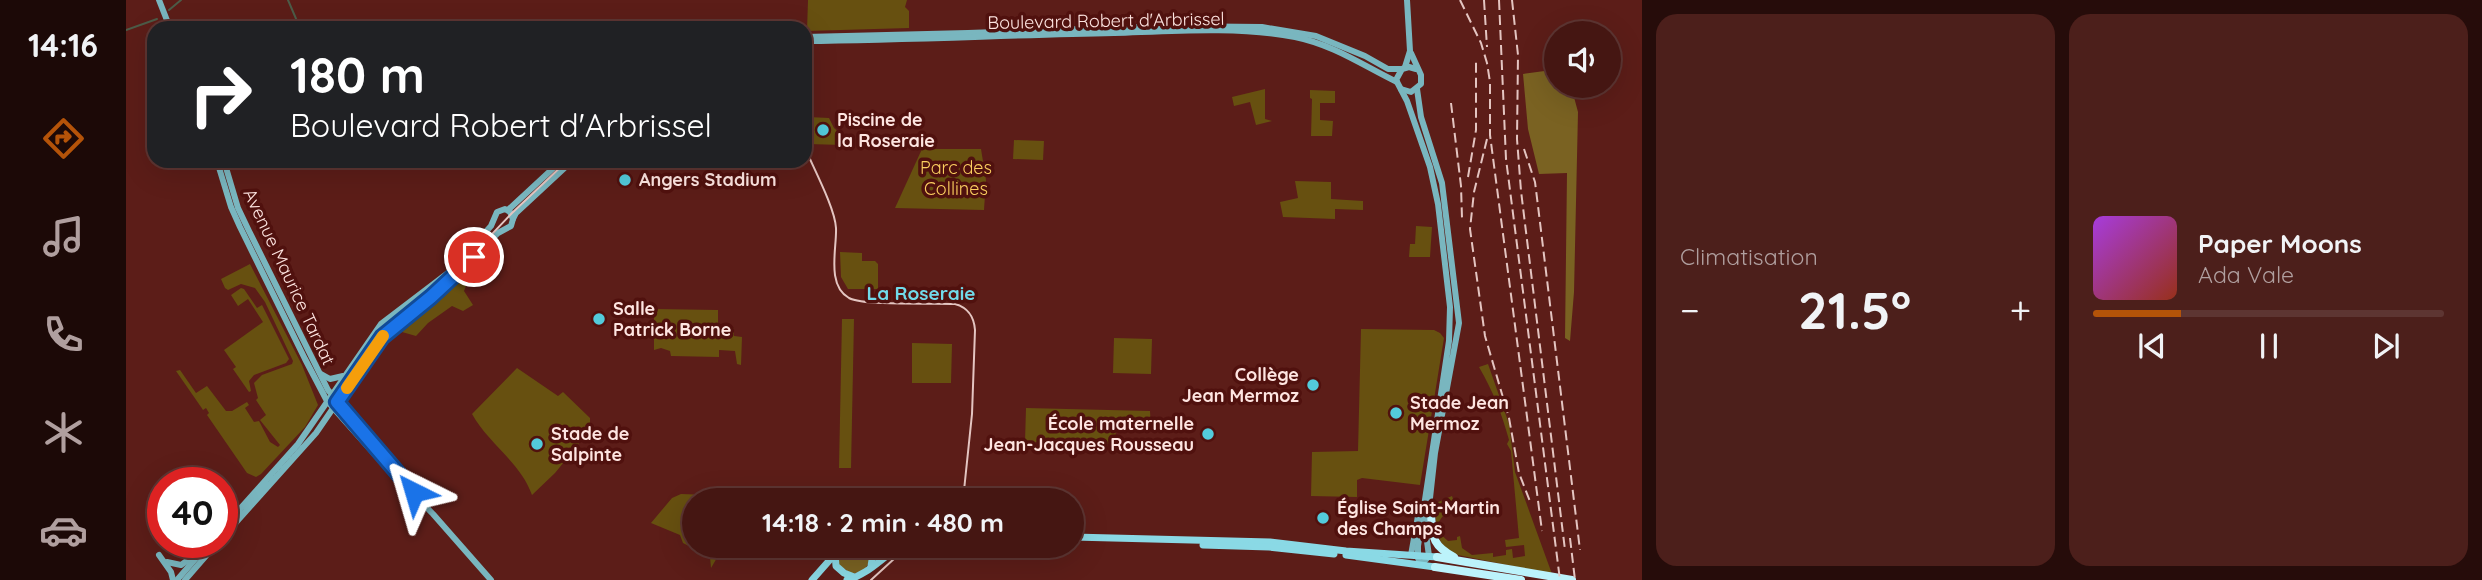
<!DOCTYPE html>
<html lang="fr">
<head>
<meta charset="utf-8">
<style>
  body { margin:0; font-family:Quicksand,sans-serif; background:#4c1f1b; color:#f1f3f6; height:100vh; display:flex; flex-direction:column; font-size:26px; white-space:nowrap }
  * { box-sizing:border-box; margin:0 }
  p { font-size:23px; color:#b09f9f }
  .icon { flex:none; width:38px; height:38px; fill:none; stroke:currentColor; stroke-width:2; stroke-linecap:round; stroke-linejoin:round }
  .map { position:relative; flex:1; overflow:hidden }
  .details { display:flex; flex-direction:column; gap:14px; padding:14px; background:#260c0a; width:840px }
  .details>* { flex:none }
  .banner { position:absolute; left:21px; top:21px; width:665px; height:147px; border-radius:21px; box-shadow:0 7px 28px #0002,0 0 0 2px #5d3532; background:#202124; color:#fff; overflow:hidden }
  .fabs { position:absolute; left:1418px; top:21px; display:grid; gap:14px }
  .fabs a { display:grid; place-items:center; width:77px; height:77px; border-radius:50%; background:#451612; box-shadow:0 7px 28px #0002,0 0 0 2px #5d3532; font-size:35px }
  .speed { position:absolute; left:21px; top:467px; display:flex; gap:14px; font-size:35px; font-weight:700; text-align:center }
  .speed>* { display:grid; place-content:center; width:91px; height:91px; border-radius:50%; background:#451612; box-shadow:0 7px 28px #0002,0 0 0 2px #5d3532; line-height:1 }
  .speed .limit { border:10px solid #d22; background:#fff; color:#111 }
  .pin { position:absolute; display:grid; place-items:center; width:60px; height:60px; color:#fff; margin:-30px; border:4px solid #fff; border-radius:50%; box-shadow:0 2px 7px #0007 }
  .me { position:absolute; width:77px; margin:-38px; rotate:320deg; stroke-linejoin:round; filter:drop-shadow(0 0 5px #0008) }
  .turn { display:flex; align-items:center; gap:24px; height:147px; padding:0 28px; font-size:32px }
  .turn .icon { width:91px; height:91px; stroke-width:2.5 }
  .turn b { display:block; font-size:49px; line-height:60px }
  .big { font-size:52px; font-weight:700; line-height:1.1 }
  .details .card { flex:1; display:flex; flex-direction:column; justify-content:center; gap:10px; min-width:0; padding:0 24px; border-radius:21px; background:#4c1f1b }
  .song { display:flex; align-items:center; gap:21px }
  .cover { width:84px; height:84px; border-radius:10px; background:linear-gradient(135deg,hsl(280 70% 55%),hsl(10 70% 35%)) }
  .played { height:7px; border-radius:4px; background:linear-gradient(90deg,#b45309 25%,#5d3532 25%) }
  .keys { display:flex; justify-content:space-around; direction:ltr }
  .heat { display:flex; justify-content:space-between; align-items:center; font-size:38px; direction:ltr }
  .details .tiles { flex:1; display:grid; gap:14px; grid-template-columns:repeat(2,1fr) }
  .trip { position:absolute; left:556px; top:488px; width:402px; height:70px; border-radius:35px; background:#451612; box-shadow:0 7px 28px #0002,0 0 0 2px #5d3532; font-weight:700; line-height:70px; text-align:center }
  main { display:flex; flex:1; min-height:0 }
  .tabs { display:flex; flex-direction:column; width:126px; justify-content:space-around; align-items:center; background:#1c0907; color:#b09f9f }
  .tabs .icon { width:49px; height:49px }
  .tabs .active { color:#b45309 }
  .tabs b { font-size:32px; color:#f1f3f6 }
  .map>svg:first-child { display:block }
</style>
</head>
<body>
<main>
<nav class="tabs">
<b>14:16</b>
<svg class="icon active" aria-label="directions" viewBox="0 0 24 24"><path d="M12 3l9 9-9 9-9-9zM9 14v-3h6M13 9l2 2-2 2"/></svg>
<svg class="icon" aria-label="music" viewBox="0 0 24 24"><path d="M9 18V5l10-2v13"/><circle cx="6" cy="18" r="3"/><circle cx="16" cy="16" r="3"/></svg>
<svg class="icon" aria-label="phone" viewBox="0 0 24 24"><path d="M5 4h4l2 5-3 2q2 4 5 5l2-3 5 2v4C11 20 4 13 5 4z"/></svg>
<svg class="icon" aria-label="climate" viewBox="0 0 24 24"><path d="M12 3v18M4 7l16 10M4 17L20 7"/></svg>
<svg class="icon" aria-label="car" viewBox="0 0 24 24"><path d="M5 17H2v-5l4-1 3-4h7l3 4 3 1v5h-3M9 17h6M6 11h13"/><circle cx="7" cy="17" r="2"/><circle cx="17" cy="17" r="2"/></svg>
</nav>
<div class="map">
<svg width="1516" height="580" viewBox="0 0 1516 580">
  <rect width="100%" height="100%" fill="#5c1d18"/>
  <!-- green -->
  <g fill="#675010">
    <path d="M682 0H781L779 7 783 11V28L681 31Z"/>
    <path d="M1139 89V119L1146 121 1130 125 1124 102 1108 106 1106 97Z"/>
    <path d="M1184 90 1209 91V103H1194V120L1207 121 1206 136H1185L1186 99 1184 98Z"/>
    <path d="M682 117 703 118 708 128 716 135 717 145 682 144Z"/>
    <path d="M888 140 918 141 917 160 887 159Z"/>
    <path d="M796 149H855L860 180 858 210 769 208Z"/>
    <path d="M1169 181 1205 182V199L1237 201V210L1209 209V219L1157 217 1154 202 1172 198Z"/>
    <path d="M1290 226 1306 227 1304 257H1283L1284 244H1289Z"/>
    <path d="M714 252 736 253V261H749L752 264V289H722L715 277Z"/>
    <path d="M124 264 176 365 192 405 179 427 135 474 130 477 121 473 81 415 83 413 80 408 77 410 75 407 50 371 54 370 70 393 81 386 100 411H106L121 402 123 405 119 408 128 422 133 421 144 442 152 447 154 445 134 420 140 415 130 400 132 398 128 383 136 375 166 364 167 361 139 302 129 288 115 284 102 290 99 288 95 279Z"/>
    <path d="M336 280 340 286 338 291 347 305 337 311 326 306 302 323 290 336 276 332Z"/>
    <path d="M115 288 118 289 131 308 136 305 163 359 160 363 128 375 123 381 125 391 123 392 107 369 110 367 98 350 137 322 122 299 112 306 105 295Z"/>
    <path d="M528 309 592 310V327L608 328V336L616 337 615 365 611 364 609 351 593 350V357L545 356 544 351 535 348 528 350Z"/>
    <path d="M716 319H728L725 468H713Z"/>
    <path d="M1235 329 1308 330 1314 333 1318 338 1294 485 1236 478 1231 480V497L1185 496 1186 452 1232 451Z"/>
    <path d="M988 338 1026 339 1025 374 987 373Z"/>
    <path d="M786 343 826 344 825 383H786Z"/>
    <path d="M1362 364 1383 424 1389 472 1426 574 1332 555C1307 545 1310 526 1310 503L1326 496 1328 502C1318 519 1301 523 1322 541L1331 540V537L1334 536 1336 548 1346 555 1367 553V557L1380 555V550L1386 549 1387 558 1399 556 1398 545 1380 547 1379 540 1393 538 1385 451 1381 444 1383 440C1376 414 1367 391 1353 367Z"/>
    <path d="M391 368 432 396 437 392 464 418V430L429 473 406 495C395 463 362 443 346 414Z"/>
    <path d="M900 408 1024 411 1025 429 990 428 989 444 899 442Z"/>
    <path d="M555 494 612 496V500H569V546H598L585 568 584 557 557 543 554 535 525 523 546 498Z"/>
  </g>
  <!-- forest -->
  <g fill="#7a6222">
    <path d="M1426 70 1430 71V86H1445L1452 112 1448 292 1444 341 1439 338 1441 173 1413 174 1402 129 1397 74Z"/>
    <path d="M716 546H739C745 555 745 563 737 571L726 574 713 565 712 553Z"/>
  </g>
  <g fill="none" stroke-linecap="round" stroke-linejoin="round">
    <!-- stream -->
    <g stroke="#4c5c48" stroke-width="2">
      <path d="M162 0 174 28"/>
      <path d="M43 10 55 0"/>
      <path d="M0 30 31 19"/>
    </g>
    <!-- secondary -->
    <g stroke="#79b6bf" stroke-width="6">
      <path d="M33 0 44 28"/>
      <path d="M679 37 842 33 1039 26 1136 27 1190 36 1239 56 1262 69H1274"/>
      <path d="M679 41C782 40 885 35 988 33 1047 31 1111 26 1169 37 1208 45 1236 65 1271 82"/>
      <path d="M1279 67 1284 51 1281 0"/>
      <path d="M1290 69 1283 67 1276 69 1270 80 1281 101 1304 167 1312 204 1324 307 1323 341 1292 546V558L1295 565 1303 556 1300 534 1309 453 1333 323 1316 183 1295 117 1291 89"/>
      <path d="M1275 89 1285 92 1295 84V75L1285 53"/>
      <path d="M91 161 105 207 114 227 179 359 201 401 251 457 307 514 365 580"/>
      <path d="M98 161 112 208 123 231 202 390 276 477"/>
      <path d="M382 210 435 161"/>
      <path d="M387 219 390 213 446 161"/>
      <path d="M195 374 204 379 217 376"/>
      <path d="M96 529 172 444 255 324 322 273 365 226 371 212 379 209 384 212 387 219 385 226 372 233 332 274 256 337 190 433 96 538"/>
      <path d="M33 555 45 572 47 580"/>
      <path d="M1285 555 1292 516"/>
      <path d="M41 562 55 565 65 558"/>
      <path d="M51 580 84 542"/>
      <path d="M59 580 92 542"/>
    </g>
    <!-- primary -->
    <g stroke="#8ad9e5" stroke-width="7">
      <path d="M947 537 1144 542 1220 551 1311 557"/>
      <path d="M1077 545 1143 547 1208 554"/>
      <path d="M713 546 709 554 710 566 718 573 728 577"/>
      <path d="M741 546 747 554 745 566"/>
      <path d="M1220 555 1309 567"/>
      <path d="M686 580 709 554"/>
      <path d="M721 580C743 574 756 557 775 546"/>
    </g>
    <!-- highway -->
    <g stroke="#bcf3fb" stroke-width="8">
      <path d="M1304 506C1308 531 1301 543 1328 557"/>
      <path d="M1311 557 1446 580"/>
      <path d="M1309 567 1395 580"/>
    </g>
    <!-- tram -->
    <g stroke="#e4c5c1" stroke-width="2">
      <path d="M679 148C687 167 709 208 710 228 711 248 700 285 723 298 738 306 808 303 829 304 843 308 848 317 849 330L846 414 837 500"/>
      <path d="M219 385 260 328 329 273 386 213 441 161"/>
      <path d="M745 580 769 558 800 546"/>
    </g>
    <!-- rail -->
    <g stroke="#e4c5c1" stroke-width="2" stroke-dasharray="10 5" stroke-linecap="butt">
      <path d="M1334 0 1355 43 1361 63 1364 82V135L1416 531"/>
      <path d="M1358 0 1361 47"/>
      <path d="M1373 0 1380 159 1434 580"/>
      <path d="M1386 0 1392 55 1391 139 1395 191 1439 550"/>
      <path d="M1325 103 1335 186 1336 218"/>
      <path d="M1361 139 1348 192 1344 229 1359 336 1383 418 1393 473 1405 504"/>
      <path d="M1398 149 1409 182 1412 206 1454 550"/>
      <path d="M1342 177 1350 130V62"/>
      <path d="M1444 538 1449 580"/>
    </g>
  </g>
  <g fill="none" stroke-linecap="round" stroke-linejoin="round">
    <defs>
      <path id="route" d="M288 492 211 402 256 337 305 297 348 257"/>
    </defs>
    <!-- route casing -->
    <use href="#route" stroke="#114b97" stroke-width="18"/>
    <!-- route -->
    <use href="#route" stroke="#1a73e8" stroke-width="12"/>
    <!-- slow -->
    <path stroke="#f59e0b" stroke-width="12" d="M221 388 257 336"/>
  </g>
  <!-- markers -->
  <g fill="#53cbdb" stroke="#50110e" stroke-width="2.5">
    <circle cx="697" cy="130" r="7"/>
    <circle cx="499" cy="180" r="7"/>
    <circle cx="473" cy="319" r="7"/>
    <circle cx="1187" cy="385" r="7"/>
    <circle cx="1270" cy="413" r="7"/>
    <circle cx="1082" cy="434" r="7"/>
    <circle cx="411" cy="444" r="7"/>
    <circle cx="1197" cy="518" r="7"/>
  </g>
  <g text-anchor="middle" stroke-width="7" stroke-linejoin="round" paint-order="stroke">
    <!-- street labels -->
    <g font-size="18" fill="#fee5e1" stroke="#50110e">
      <text transform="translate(980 21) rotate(-1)" y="6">Boulevard Robert d'Arbrissel</text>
      <text transform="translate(163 277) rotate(65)" y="6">Avenue Maurice Tardat</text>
    </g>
    <!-- poi labels -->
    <g font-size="18" font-weight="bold" fill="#fee5e1" stroke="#50110e" text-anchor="start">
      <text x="711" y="126">Piscine de<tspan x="711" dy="21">la Roseraie</tspan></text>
      <text x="513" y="186">Angers Stadium</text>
      <text x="487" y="315">Salle<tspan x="487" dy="21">Patrick Borne</tspan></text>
      <text x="1173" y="381" text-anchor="end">Collège<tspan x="1173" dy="21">Jean Mermoz</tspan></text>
      <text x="1284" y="409">Stade Jean<tspan x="1284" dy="21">Mermoz</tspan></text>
      <text x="1068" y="430" text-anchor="end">École maternelle<tspan x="1068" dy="21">Jean-Jacques Rousseau</tspan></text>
      <text x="425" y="440">Stade de<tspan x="425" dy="21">Salpinte</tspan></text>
      <text x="1211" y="514">Église Saint-Martin<tspan x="1211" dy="21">des Champs</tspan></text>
    </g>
    <!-- park labels -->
    <g font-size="18" fill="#fcd060" stroke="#50110e">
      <text x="830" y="174">Parc des<tspan x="830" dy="21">Collines</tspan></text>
    </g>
    <!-- neighbourhood labels -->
    <g font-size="19" font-weight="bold" fill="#71daea" stroke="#50110e">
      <text x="795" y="300">La Roseraie</text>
    </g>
  </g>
</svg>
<div class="fabs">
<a><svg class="icon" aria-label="sound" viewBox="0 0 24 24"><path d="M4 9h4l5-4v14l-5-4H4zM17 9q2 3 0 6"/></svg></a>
</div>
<div class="speed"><div class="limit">40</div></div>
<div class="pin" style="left:348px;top:257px;background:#d93025"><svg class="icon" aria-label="arrive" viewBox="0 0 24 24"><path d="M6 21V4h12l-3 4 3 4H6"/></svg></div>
<svg class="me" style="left:288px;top:492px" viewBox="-20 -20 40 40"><path d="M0-17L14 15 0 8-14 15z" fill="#1a73e8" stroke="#fff" stroke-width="4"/></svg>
<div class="trip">14:18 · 2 min · 480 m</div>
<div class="banner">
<div class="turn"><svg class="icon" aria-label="right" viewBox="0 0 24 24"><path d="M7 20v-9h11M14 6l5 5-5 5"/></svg><div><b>180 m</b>Boulevard Robert d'Arbrissel</div></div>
</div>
</div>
<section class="details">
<div class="tiles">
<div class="card"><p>Climatisation</p>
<div class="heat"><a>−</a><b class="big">21.5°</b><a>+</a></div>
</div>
<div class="card">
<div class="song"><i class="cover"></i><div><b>Paper Moons</b><p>Ada Vale</p></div></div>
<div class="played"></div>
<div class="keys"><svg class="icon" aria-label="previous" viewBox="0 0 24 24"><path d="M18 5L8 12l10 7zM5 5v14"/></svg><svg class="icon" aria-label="pause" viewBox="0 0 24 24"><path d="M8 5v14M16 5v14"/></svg><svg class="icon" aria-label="next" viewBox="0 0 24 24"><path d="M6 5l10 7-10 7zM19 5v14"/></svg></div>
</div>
</div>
</section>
</main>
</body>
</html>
